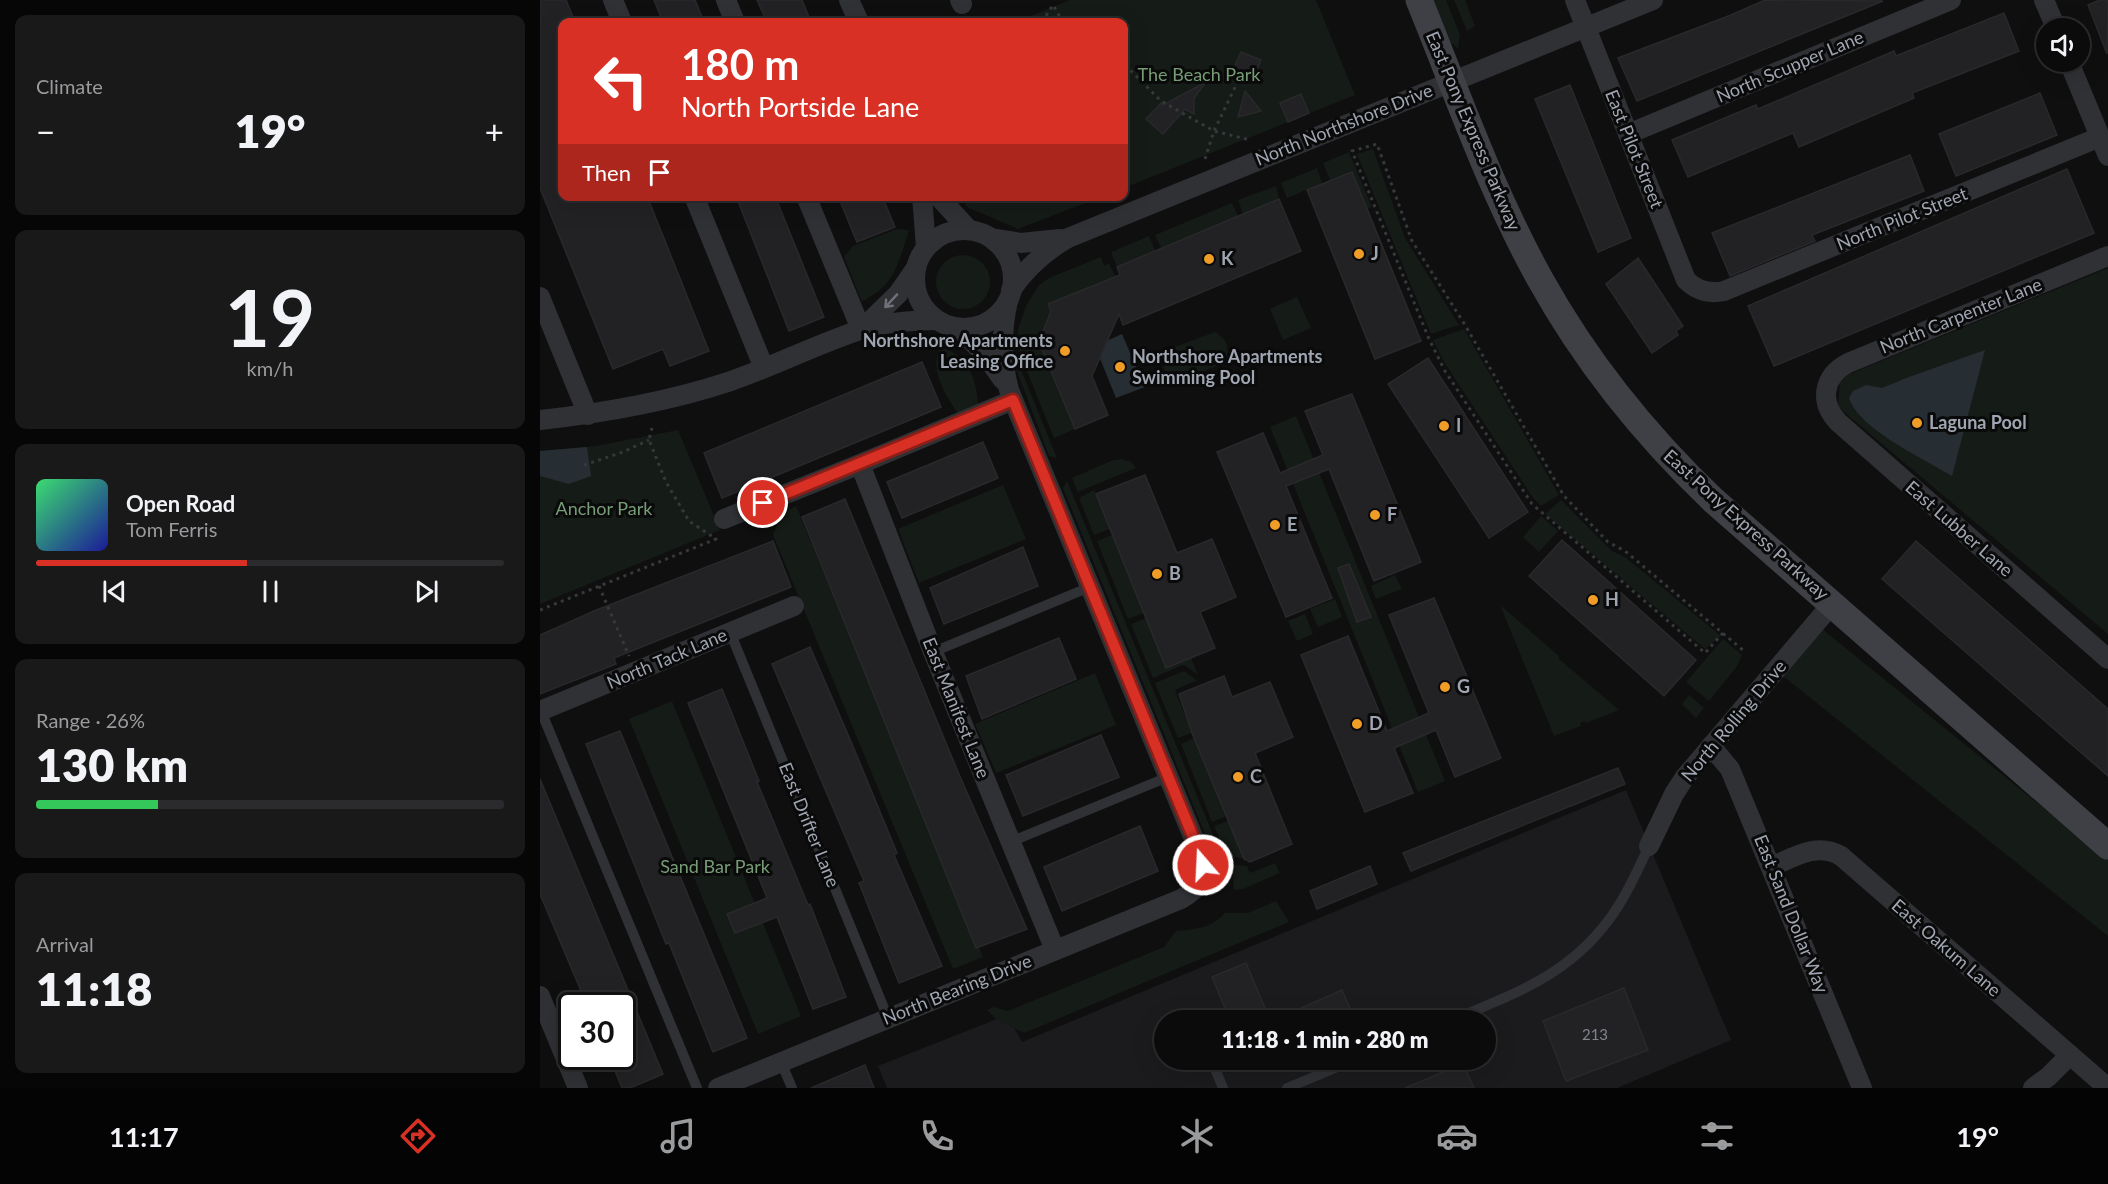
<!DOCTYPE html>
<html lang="en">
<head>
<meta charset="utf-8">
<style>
  body { margin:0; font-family:Lato,sans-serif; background:#19191a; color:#f1f3f6; height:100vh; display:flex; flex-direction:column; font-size:22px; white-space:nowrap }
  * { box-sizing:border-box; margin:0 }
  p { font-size:20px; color:#9a9b9d }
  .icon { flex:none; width:33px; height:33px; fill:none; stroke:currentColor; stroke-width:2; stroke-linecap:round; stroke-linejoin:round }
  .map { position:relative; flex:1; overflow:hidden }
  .side { display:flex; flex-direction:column; gap:15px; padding:15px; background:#060607; width:540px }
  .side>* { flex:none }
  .hud { position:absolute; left:18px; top:18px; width:570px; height:183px; border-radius:12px; box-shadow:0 6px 24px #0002,0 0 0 2px #2b2b2d; background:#d93025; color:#fff; overflow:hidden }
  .buttons { position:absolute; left:1496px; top:18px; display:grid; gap:12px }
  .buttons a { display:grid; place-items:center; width:54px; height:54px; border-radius:50%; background:#0b0b0c; box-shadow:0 6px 24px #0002,0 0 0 2px #2b2b2d; font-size:30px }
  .speed { position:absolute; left:18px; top:992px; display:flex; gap:12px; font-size:30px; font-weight:700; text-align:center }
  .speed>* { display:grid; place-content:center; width:78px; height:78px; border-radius:50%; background:#0b0b0c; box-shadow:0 6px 24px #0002,0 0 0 2px #2b2b2d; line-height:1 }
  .speed .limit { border:3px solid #111; border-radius:9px; background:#fff; color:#111 }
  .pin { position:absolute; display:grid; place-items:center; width:51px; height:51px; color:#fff; margin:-26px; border:3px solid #fff; border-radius:50%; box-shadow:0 2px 6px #0007 }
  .me { position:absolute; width:66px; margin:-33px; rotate:341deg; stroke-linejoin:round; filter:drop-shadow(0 0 4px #0008) }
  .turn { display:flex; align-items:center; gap:21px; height:126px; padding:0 24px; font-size:27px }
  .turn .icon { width:78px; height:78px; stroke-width:2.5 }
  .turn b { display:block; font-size:42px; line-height:51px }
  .then { display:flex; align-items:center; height:57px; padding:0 24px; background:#0003; gap:12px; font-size:22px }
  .big { font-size:45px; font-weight:800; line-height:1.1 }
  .side .tile { flex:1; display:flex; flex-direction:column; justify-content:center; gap:9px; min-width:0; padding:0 21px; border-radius:12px; background:#19191a }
  .side .dial { align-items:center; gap:0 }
  .dial b { font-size:78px; line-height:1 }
  .song { display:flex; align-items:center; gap:18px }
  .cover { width:72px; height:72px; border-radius:9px; background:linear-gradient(135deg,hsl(140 70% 55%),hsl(240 70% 35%)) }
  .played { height:6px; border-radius:3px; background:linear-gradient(90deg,#d93025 45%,#2b2b2d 45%) }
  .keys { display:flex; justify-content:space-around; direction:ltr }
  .heat { display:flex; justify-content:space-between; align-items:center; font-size:33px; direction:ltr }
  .charge { height:9px; border-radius:4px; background:linear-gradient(90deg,#34c759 26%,#2b2b2d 0) }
  .trip { position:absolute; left:614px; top:1010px; width:342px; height:60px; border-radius:30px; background:#0b0b0c; box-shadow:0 6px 24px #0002,0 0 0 2px #2b2b2d; font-weight:800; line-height:60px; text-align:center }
  .menu { display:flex; height:96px; justify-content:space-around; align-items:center; background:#040405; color:#9a9b9d }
  .menu .icon { width:42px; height:42px }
  .menu .active { color:#d93025 }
  .menu b { font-size:27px; color:#f1f3f6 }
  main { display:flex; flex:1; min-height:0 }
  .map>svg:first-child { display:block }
</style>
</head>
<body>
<main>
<section class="side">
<div class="tile"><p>Climate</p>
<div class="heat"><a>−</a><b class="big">19°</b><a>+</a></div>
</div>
<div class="tile dial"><b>19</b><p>km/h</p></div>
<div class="tile">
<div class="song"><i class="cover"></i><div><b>Open Road</b><p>Tom Ferris</p></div></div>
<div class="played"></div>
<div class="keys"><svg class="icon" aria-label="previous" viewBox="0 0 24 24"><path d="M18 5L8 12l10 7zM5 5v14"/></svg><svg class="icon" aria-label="pause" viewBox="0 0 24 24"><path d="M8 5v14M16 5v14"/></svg><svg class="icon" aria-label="next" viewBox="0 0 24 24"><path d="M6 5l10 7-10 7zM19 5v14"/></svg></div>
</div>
<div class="tile"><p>Range · 26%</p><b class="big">130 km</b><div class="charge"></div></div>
<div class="tile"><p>Arrival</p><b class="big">11:18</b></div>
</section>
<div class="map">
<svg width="1568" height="1088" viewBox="0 0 1568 1088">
  <rect width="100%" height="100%" fill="#0f0f10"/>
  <!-- built -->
  <path fill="#1b1b1d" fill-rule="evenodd" d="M1086 790 1191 1040 1077 1088H347L338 1066 467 1015 482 1042ZM624 1020H945V1059H624Z"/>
  <!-- green -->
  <g fill="#151b16">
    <path d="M530 0H776L815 95 584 188V22H476Z"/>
    <path d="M892 0H906L920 35 918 49 909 41Z"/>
    <path d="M914 0H925L935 26 927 31Z"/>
    <path d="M833 149 865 238 919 325 891 334 817 154Z"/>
    <path d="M809 152 832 207 827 209 812 172 790 180 783 163Z"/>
    <path d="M777 168 782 183 747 198 741 183Z"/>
    <path d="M736 186 739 199 703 214 698 200Z"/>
    <path d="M421 197H561L478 229 427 207Z"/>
    <path d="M692 203 698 216 621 248 615 235Z"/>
    <path d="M357 229 369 230C365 244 356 274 346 284 339 292 331 296 322 302L304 257 313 246Z"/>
    <path d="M609 236 615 251 577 267 571 252Z"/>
    <circle cx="423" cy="282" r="27"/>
    <path d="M561 257 564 266 569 263 592 311 579 316 566 281 508 304 513 318 509 317 499 342 535 429 514 438 480 354 478 330 486 306 499 285 509 278Z"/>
    <path d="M1568 268V634L1298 407 1300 378Z"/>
    <path d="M757 297 771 328 743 340 730 309Z"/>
    <path d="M924 329 1019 495 1001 506 993 498 904 362 893 340Z"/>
    <path d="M675 332C687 339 689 346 687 359L681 364 636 383C624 372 622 371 625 354L635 347Z"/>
    <path d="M400 348C428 353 437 380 438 405L418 414C406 394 389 372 400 348Z"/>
    <path d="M472 358 477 360 517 458 509 456Z"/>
    <path d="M756 416 905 781 878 792 730 427Z"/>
    <path d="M138 430 180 530 0 604V451L56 446Z"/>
    <path d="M582 459 591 462 596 468 538 492 532 478 573 460Z"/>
    <path d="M527 481 688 871 690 886 684 884 682 875 523 488Z"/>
    <path d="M463 485 486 539 379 583 358 529Z"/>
    <path d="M554 490 570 529 554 535 539 498Z"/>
    <path d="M1021 500 1072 551 1085 557 1181 636 1165 649 1005 514Z"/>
    <path d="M256 506 443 957 413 969 233 535 241 514Z"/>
    <path d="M1001 516 1018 531 999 552 983 537Z"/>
    <path d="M572 535 604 613 588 619 557 541Z"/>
    <path d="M855 575 862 589 836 599 831 586Z"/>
    <path d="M795 599 802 617 778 627 770 609Z"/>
    <path d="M960 605 1019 656 1018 658 1079 710 1046 723 1045 721 1040 723 1041 726 1014 736Z"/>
    <path d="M765 614 773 634 757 641 748 621Z"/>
    <path d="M606 618 626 668 651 658 658 675 646 666 643 665 613 678 591 624Z"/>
    <path d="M1282 629 1568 860V936L1243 676Z"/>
    <path d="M1183 639 1202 655 1197 666 1169 701 1146 682Z"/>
    <path d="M644 671 656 680 660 679 635 690 652 733 638 738 615 683Z"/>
    <path d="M555 673 576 725 456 773 435 724Z"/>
    <path d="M1149 695 1164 708 1156 718 1142 704Z"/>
    <path d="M132 701 261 1016 218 1034 89 719Z"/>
    <path d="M654 738 687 816 672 822 641 744Z"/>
    <path d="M688 821 704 859 697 857 687 858 674 826Z"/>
    <path d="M735 863 740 873 703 889 694 890 691 864 707 866 710 873Z"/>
    <path d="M736 901 749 922 484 1033 456 1019 447 1010 454 1007 468 1011 624 947 636 931C656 929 672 928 685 913H708Z"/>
  </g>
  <!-- water -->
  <g fill="#262e33">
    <path d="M582 334 605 387 576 398 555 346Z"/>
    <path d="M1445 350 1412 476C1384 459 1319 429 1309 398L1313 391 1326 385 1342 388 1369 377Z"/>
    <path d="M47 447 51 476 29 484 0 476V451Z"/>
  </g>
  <!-- building -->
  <g fill="#222224" stroke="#29292c" stroke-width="1.5">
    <path d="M0 0H26L35 22H22V196H107L169 351 130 366 123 349 73 369 0 188Z"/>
    <path d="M114 0H155L164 22H123Z"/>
    <path d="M217 0H262L271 22H227Z"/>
    <path d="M1225 0 1343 1 1097 101 1078 58 1191 15Z"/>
    <path d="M1560 0H1568L1567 54 1548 5Z"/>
    <path d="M1464 13 1479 51 1372 93 1374 98 1259 147 1253 133 1148 177 1132 140 1216 105 1218 109 1354 51 1356 56Z"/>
    <path d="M701 52 721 60 712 81 692 72Z"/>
    <path d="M666 82 654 98V114L645 109 623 134 606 119 621 103 623 105Z"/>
    <path d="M1030 85 1091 238 1058 252 995 99Z"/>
    <path d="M705 91 721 111 698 117Z"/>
    <path d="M1500 93 1517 135 1416 176 1399 134Z"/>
    <path d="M761 94 769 113 748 122 740 103Z"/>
    <path d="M1370 155 1384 191 1272 235 1275 241 1190 276 1172 233Z"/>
    <path d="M1527 169 1554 233 1234 366 1208 306Z"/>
    <path d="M812 172 881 341 835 359 767 190Z"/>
    <path d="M196 196H235L284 317 249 331Z"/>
    <path d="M298 196H342L355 227 317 242Z"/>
    <path d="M739 199 761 251 583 325 579 314 552 376 568 415 535 429 499 342 511 311 508 304 580 275 577 267Z"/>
    <path d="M1098 258 1143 326 1136 331 1138 335 1112 353 1066 284Z"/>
    <path d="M888 358 988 512 949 538 848 384Z"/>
    <path d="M382 362 401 407 182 498 164 453Z"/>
    <path d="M812 394 881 562 834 581 789 469 746 486 792 598 746 617 677 452 723 433 740 473 783 455 765 411Z"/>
    <path d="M443 442 458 478 362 518 347 482Z"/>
    <path d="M605 475 637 553 672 539 696 597 660 612 675 648 626 668 556 494Z"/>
    <path d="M305 499 418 772 487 929 436 948 262 517Z"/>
    <path d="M1022 540 1156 660 1124 696 989 576Z"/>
    <path d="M233 541 251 587 74 658 76 664 0 694V635L54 611Z"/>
    <path d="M1376 541 1568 709V776L1342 579Z"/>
    <path d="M483 547 498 586 404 624 390 588Z"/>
    <path d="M809 564 831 617 817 622 798 568Z"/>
    <path d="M894 598 961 758 915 777 896 730 854 748 873 793 825 812 761 655 808 636 847 731 889 713 849 615Z"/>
    <path d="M519 638 536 679 442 719 426 676Z"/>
    <path d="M270 647 312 744 357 853 354 855 402 966 359 983 319 883 324 881 232 664Z"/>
    <path d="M684 676 692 697 730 682 753 737 715 753 752 844 710 862 704 859 652 733 639 694Z"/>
    <path d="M182 689 219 781 217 782 268 905 270 904 306 997 273 1009 237 917 195 933 187 914 227 898 148 703Z"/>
    <path d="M80 731 207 1038 173 1052 129 943 126 944 46 744Z"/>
    <path d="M561 735 579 777 483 816 466 775Z"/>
    <path d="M1078 768 1085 784 871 871 863 853Z"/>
    <path d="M0 779 123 1074 90 1088H82L69 1056H82V1005H47L0 894Z"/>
    <path d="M600 826 618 871 522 911 504 867Z"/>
    <path d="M830 866 837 884 777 909 770 891Z"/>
    <path d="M706 963 730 1020H690L672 977Z"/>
    <path d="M1084 988 1108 1050 1026 1081 1003 1021Z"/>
    <path d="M802 990 815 1020H734Z"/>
    <path d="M923 1064 934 1088H865Z"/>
    <path d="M325 1065 334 1088H271Z"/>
  </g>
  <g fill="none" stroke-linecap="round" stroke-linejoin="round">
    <!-- path -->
    <g stroke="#36383c" stroke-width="3" stroke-dasharray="3 4.5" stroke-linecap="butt">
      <path d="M502 22 513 5 523 22"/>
      <path d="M584 67 589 69 621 101 674 131 710 140"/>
      <path d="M665 159 674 131 700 77"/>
      <path d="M44 465 83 452 109 440"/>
      <path d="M59 586 89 656"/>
      <path d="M0 610 176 539 149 521 126 482 109 440 112 428"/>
      <path d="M1183 633 1165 653 992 504 905 371 889 339 812 151 837 144 872 241 925 325 1024 496 1068 542 1085 551 1204 651"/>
    </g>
    <!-- lane -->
    <g stroke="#303135" stroke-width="10">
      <path d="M190 632 348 1018"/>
      <path d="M393 652 550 587"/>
      <path d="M1 711 157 1088"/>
      <path d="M470 842 628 777"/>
      <path d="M912 1020C979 992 1036 972 1077 908 1090 888 1099 867 1109 846"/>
      <path d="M671 1059 683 1088"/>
      <path d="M241 1062 252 1088"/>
      <path d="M747 1088 817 1059"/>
    </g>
    <!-- street -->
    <g stroke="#303135" stroke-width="20">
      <path d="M73 0 82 22"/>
      <path d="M186 0 195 22"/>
      <path d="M309 0 319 22"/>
      <path d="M420 0 422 4"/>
      <path d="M1035 0 1146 280C1157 291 1170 294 1184 291L1560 137"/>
      <path d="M1504 0 1516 28"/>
      <path d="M1529 62 1568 156"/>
      <path d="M1088 134 1411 0"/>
      <path d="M154 196 224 368"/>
      <path d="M266 196 321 329"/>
      <path d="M382 196 386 247"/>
      <path d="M398 196 429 230"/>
      <circle cx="424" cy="279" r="49"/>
      <path d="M451 238 481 243 520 239"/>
      <path d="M1568 256 1308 363C1283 376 1279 402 1298 422L1568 659"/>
      <path d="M471 290C487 267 505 251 528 238L1113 0"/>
      <path d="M0 297 48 415"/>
      <path d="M323 328 358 294 376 268"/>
      <path d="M419 328 446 356 463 380"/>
      <path d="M0 420C64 413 127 402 188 382 232 367 275 345 320 330 344 322 371 321 396 320"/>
      <path d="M320 464 393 652 515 950"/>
      <path d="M184 519 320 464 473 400"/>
      <path d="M0 711 254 606"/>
      <path d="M1171 746 1190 769 1322 1088"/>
      <path d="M1109 846 1134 794 1145 777 1292 604"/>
      <path d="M1231 867C1254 857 1277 842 1301 856L1568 1088"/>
      <path d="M0 996 38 1088"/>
      <path d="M178 1088 641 899C659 890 665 875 661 856L469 390C461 360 461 331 468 301"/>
      <path d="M1493 1088 1508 1077 1530 1055"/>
    </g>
    <!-- secondary -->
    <path stroke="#3e4045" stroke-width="27" d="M879 0C917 93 951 191 1000 279 1046 362 1104 434 1173 500L1568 846"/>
  </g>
  <!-- one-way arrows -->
  <defs><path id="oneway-shaft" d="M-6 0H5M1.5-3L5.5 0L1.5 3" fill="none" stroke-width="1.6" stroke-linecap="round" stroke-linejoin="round" transform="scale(1.5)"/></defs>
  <use stroke="#6e7179" href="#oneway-shaft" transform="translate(351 301) rotate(133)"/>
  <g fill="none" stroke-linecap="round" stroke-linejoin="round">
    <defs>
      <path id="route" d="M223 503 473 400 661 856 663 865"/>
    </defs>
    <!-- route casing -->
    <use href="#route" stroke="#8d1f18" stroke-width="15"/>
    <!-- route -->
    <use href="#route" stroke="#d93025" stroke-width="10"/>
  </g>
  <!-- markers -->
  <g fill="#f09d27" stroke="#0a0a0b" stroke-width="2">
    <circle cx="819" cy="254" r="6"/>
    <circle cx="669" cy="259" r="6"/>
    <circle cx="525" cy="351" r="6"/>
    <circle cx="580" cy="367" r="6"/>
    <circle cx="1377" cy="423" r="6"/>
    <circle cx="904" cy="426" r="6"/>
    <circle cx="835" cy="515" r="6"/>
    <circle cx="735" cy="525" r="6"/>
    <circle cx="617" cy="574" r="6"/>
    <circle cx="1053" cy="600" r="6"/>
    <circle cx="905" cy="687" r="6"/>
    <circle cx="817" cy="724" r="6"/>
    <circle cx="698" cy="777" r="6"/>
  </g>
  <g text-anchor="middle" stroke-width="6" stroke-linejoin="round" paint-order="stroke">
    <!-- number labels -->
    <g font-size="15" fill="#80848d">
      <text x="1055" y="1040">213</text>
    </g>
    <!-- street labels -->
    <g font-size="18" fill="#a0a6b1" stroke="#0a0a0b">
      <text transform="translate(1250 67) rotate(-23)" y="6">North Scupper Lane</text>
      <text transform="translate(804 125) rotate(-22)" y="6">North Northshore Drive</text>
      <text transform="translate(933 131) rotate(67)" y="6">East Pony Express Parkway</text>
      <text transform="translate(1094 149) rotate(68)" y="6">East Pilot Street</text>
      <text transform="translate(1362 219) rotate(-22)" y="6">North Pilot Street</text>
      <text transform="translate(1421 316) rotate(-22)" y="6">North Carpenter Lane</text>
      <text transform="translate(1206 525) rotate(42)" y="6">East Pony Express Parkway</text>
      <text transform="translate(1419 529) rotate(41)" y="6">East Lubber Lane</text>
      <text transform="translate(127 659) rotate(-23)" y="6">North Tack Lane</text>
      <text transform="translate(416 708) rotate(68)" y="6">East Manifest Lane</text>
      <text transform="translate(1194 721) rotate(-50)" y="6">North Rolling Drive</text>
      <text transform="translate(269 825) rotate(68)" y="6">East Drifter Lane</text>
      <text transform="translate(1251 914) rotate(68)" y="6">East Sand Dollar Way</text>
      <text transform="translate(1406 948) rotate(41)" y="6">East Oakum Lane</text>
      <text transform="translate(417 990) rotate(-22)" y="6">North Bearing Drive</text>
    </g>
    <!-- park labels -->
    <g font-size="18" fill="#779d76" stroke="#0a0a0b">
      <text x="659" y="81">The Beach Park</text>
      <text x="64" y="515">Anchor Park</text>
      <text x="175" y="873">Sand Bar Park</text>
    </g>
    <!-- poi labels -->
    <g font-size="18" font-weight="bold" fill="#a0a6b1" stroke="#0a0a0b" text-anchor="start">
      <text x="831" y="260">J</text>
      <text x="681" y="265">K</text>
      <text x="513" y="347" text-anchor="end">Northshore Apartments<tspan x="513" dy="21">Leasing Office</tspan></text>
      <text x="592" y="363">Northshore Apartments<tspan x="592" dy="21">Swimming Pool</tspan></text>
      <text x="1389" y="429">Laguna Pool</text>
      <text x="916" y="432">I</text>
      <text x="847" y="521">F</text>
      <text x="747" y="531">E</text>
      <text x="629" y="580">B</text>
      <text x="1065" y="606">H</text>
      <text x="917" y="693">G</text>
      <text x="829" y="730">D</text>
      <text x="710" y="783">C</text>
    </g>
  </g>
</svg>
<div class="buttons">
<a><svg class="icon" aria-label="sound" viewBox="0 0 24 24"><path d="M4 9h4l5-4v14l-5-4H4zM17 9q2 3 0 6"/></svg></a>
</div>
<div class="speed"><div class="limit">30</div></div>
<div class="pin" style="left:223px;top:503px;background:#d93025"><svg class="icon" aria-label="arrive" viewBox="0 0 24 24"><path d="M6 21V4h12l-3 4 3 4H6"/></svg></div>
<svg class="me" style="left:663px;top:865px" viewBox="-20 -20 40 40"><circle r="17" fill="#d93025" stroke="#fff" stroke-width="3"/><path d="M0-11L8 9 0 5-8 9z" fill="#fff"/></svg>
<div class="trip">11:18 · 1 min · 280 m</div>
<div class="hud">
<div class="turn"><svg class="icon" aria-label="left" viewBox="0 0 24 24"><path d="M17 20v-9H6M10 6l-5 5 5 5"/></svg><div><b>180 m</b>North Portside Lane</div></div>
<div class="then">Then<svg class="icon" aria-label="arrive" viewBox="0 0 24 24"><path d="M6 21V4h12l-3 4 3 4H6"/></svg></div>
</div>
</div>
</main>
<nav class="menu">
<b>11:17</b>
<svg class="icon active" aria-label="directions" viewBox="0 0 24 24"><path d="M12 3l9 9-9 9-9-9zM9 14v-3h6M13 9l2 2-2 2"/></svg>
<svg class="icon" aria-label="music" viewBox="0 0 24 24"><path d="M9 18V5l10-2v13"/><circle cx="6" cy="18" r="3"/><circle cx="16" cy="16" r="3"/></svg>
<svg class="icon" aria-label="phone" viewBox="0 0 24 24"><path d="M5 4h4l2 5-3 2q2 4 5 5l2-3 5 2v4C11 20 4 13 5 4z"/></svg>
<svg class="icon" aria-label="climate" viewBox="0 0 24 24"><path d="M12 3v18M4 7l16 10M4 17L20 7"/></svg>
<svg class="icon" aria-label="car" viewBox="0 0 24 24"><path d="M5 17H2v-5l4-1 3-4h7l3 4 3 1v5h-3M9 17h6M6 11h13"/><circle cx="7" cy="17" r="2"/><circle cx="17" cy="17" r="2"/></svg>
<svg class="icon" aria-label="filters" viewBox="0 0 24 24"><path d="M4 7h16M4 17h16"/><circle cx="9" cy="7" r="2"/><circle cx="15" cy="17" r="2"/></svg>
<b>19°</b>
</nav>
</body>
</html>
